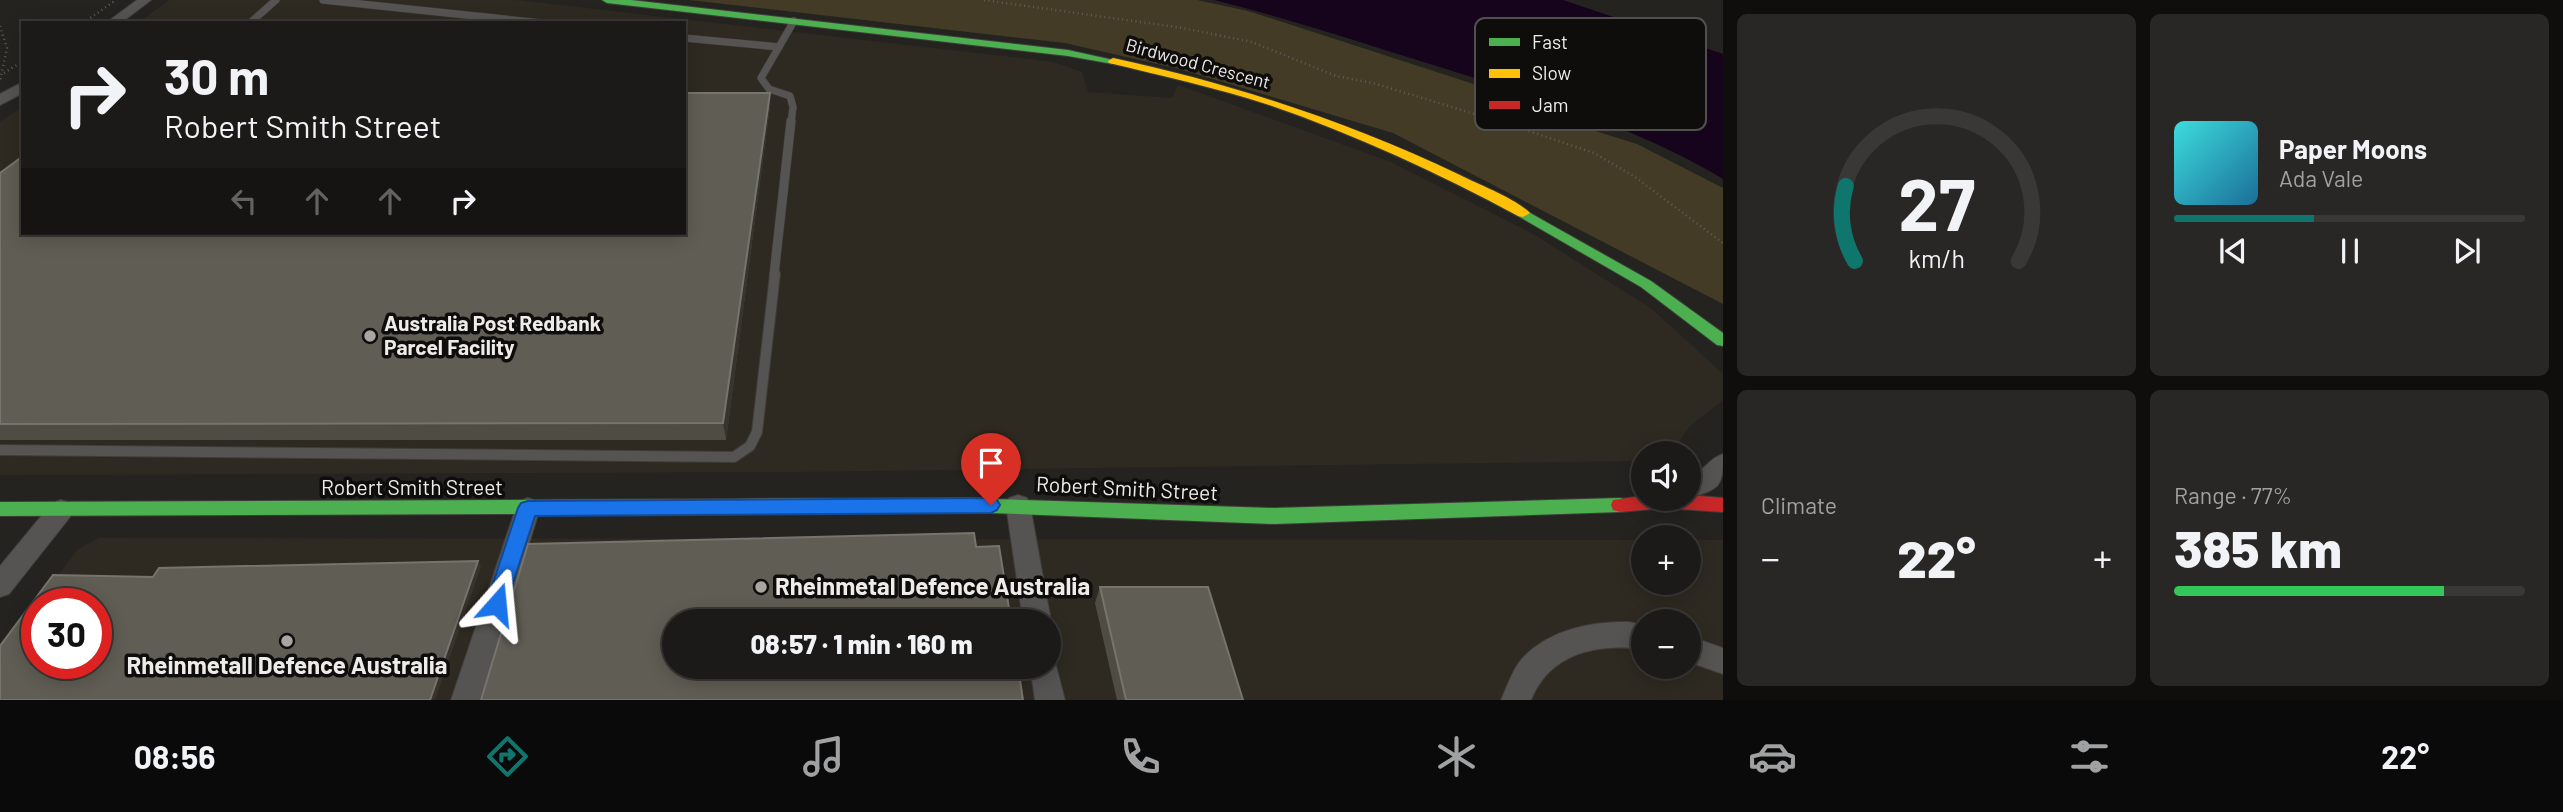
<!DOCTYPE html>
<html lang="en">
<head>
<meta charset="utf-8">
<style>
  body { margin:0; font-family:Barlow,sans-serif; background:#292725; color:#f1f3f6; height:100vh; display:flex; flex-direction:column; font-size:26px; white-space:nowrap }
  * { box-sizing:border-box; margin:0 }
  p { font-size:23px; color:#a0a1a2 }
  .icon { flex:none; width:38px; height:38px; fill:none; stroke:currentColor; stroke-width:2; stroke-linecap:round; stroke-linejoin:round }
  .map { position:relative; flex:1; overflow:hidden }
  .side { display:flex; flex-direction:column; gap:14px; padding:14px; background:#0f0e0d; width:840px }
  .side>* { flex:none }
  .top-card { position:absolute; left:21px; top:21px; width:665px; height:214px; border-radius:0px; box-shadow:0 4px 18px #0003,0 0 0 2px #3a3837; background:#1c1a18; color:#f1f3f6; overflow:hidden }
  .fabs { position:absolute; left:1631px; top:441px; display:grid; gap:14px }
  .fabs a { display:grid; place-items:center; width:70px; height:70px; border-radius:50%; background:#1c1a18; box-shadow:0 4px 18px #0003,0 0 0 2px #3a3837; font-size:35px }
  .speed { position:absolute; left:21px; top:588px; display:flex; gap:14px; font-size:35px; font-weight:700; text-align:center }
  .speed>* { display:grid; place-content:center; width:91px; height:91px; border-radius:50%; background:#1c1a18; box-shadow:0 4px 18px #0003,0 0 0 2px #3a3837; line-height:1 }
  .speed .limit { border:10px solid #d22; background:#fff; color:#111 }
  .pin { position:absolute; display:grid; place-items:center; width:60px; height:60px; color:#fff; margin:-72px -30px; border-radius:50% 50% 50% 0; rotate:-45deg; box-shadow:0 0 7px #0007 }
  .pin .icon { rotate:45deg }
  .me { position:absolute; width:77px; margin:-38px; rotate:18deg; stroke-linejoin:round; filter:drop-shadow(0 0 5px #0008) }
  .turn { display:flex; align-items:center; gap:24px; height:147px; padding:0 28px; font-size:32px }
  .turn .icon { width:91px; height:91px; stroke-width:2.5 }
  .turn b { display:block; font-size:49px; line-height:60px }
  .lanes { display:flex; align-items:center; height:66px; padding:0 28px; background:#0003; justify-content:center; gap:35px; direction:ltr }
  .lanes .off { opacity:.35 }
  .big { font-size:52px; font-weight:800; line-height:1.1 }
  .side .card { flex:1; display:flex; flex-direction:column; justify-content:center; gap:10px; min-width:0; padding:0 24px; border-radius:10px; background:#292725 }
  .side .dial { align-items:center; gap:0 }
  .dial svg { height:182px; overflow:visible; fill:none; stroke:#3a3837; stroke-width:7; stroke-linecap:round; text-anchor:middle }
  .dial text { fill:#f1f3f6; stroke:none }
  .song { display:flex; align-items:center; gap:21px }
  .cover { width:84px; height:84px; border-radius:10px; background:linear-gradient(135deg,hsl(180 70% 55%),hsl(200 70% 35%)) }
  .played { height:7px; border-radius:4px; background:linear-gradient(90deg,#0f766e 40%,#3a3837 40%) }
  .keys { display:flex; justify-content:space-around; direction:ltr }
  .heat { display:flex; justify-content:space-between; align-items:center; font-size:38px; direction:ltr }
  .charge { height:10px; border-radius:5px; background:linear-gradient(90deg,#34c759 77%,#3a3837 0) }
  .side .tiles { flex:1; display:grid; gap:14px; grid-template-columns:repeat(2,1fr) }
  .trip { position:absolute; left:662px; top:609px; width:399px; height:70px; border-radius:35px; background:#1c1a18; box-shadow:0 4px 18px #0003,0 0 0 2px #3a3837; font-weight:800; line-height:70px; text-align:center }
  .menu { display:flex; height:112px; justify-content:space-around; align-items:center; background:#0b0a0a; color:#a0a1a2 }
  .menu .icon { width:49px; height:49px }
  .menu .on { color:#0f766e }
  .menu b { font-size:32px; color:#f1f3f6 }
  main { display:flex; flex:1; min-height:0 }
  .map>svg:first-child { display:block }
</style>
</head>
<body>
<main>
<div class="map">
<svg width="1723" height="700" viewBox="0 0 1723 700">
  <rect width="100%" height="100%" fill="#252320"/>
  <!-- built -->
  <g fill="#2e2a21" fill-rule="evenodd">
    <path d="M169 0H517L1054 62 1082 72 1088 92 1172 98 1178 85 1391 162 1535 235 1652 309 1723 374V400L1689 427 1677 445 1654 453H1643V457L1633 461 793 472 0 475V122L23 106V233H684V23H138Z"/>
    <path d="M99 538 1643 540V583H1689V540H1723V700H0V653L78 549ZM37 604H96V663H37ZM674 621H1048V667H674ZM1643 621H1689V667H1643Z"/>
  </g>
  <!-- green -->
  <path fill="#433b26" d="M689 0H1197L1248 11 1486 88 1579 126 1637 144 1723 188V304L1393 133 1179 69 1065 43Z"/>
  <!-- water -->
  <path fill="#15041c" d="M1214 0H1563L1723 54V179C1636 127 1536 97 1440 67 1365 44 1291 19 1214 0Z"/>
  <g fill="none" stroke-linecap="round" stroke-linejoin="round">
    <defs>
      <g id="lane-far2">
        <path d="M323 0 542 23"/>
        <path d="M250 23 276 0"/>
        <path d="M684 38 779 47"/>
        <path d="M791 123 793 107 790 96 769 89 761 78 794 21"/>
      </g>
      <path id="lane-far1" d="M774 275 791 121"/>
      <path id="lane" d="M0 450 734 457 750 446 757 432 775 274"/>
      <g id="street">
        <path d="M137 0H151L121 23H106Z"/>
        <path d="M23 82V93L0 105V94Z"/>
        <path d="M1723 454C1723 486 1721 489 1689 498V479C1703 472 1709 458 1723 454Z"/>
        <path d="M1018 495 1027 498 1030 505 1051 621 1048 627V621H1023L1006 505 1009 498Z"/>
        <path d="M528 498 537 501 540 508 481 700H451L516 508 519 501Z"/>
        <path d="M61 500 70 503 73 510 70 517 9 594 0 597V566L52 503Z"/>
        <path d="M1629 622 1643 625V649C1597 643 1550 653 1531 700H1501C1507 687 1512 671 1521 660 1547 630 1591 621 1629 622Z"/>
        <path d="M1689 636 1723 648V674L1689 662Z"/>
        <path d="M1048 655 1054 658 1065 700H1035L1030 667H1048Z"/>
      </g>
      <g id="fast">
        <path d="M602 0H631L1068 50 1118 61 1113 64 1068 56 607 3Z"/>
        <path d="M1523 209 1651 281 1723 333V346L1717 345 1641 287 1518 216 1516 213Z"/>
        <path d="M964 498 1274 508 1620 498 1627 500 1629 505 1627 510 1620 512 1274 524 964 512 957 510 955 505 957 500Z"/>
        <path d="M732 499 739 501 741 506 739 511 732 513 0 516V502Z"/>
      </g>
      <g id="slow">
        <path d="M1113 58C1234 84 1348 122 1460 175 1479 185 1515 198 1530 213L1523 217 1518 216C1438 173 1356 135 1269 105 1217 88 1163 76 1109 63L1108 61Z"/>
        <path d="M964 498 971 500 973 505 971 510 964 512 732 513 725 511 723 506 725 501 732 499Z"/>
      </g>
      <path id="jam" d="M1689 495 1723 498V512L1664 508 1620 512 1613 510 1611 505 1613 500 1643 496V499H1689Z"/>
    </defs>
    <!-- lane-far2 casing -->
    <use href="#lane-far2" stroke="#3f3d3a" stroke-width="8"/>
    <!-- lane-far1 casing -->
    <use href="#lane-far1" stroke="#3f3d3a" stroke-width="10"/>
    <!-- lane casing -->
    <use href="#lane" stroke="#3f3d3a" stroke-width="12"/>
    <!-- street casing -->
    <use href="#street" stroke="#3f3d3a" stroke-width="2"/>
    <!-- fast casing -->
    <use href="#fast" stroke="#3f3d3a" stroke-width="2"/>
    <!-- slow casing -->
    <use href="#slow" stroke="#3f3d3a" stroke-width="2"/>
    <!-- jam casing -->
    <use href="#jam" stroke="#3f3d3a" stroke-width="2"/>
    <!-- path -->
    <g stroke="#5d5c5a" stroke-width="2.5" stroke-dasharray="1 3.5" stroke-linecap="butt">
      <path d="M984 0 1183 28 1252 42 1336 76 1373 83 1514 126 1594 153 1635 177 1723 243"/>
      <path d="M83 23 116 0"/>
      <path d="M0 26 7 48 0 81"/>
      <path d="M4 73 23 61"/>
    </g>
    <!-- lane-far2 -->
    <use href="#lane-far2" stroke="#555452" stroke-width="7"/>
    <!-- lane-far1 -->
    <use href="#lane-far1" stroke="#555452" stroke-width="9"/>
    <!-- lane -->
    <use href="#lane" stroke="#555452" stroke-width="10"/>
    <!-- street -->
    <use href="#street" fill="#555452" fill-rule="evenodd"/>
    <!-- fast -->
    <use href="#fast" fill="#4caf50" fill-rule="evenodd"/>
    <!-- slow -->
    <use href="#slow" fill="#ffc107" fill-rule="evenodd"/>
    <!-- jam -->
    <use href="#jam" fill="#c62828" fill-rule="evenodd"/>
  </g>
  <!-- wall -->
  <g fill="#4f4c43">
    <path d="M770 106 726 440H0V173Z"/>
    <path d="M1100 587 1243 700H1117L1095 603Z"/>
  </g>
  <!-- shaded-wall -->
  <g fill="#37342d">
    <path d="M770 93V106L726 440 723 423Z"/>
    <path d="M478 561 481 567 435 700H430Z"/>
  </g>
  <!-- building -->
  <g fill="#605d54" stroke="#76746c" stroke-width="2" fill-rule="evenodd">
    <path d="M684 93H770L723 423 0 424V173L23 156V233H684Z"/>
    <path d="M974 533 976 547 999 546 1011 621H674V667H1018L1023 700H481L528 544Z"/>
    <path d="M478 561 430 700H0V646L53 575 153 577 159 568ZM37 604H96V663H37Z"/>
    <path d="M1100 587H1208L1243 700H1126Z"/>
  </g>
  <!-- route -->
  <path fill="#1a73e8" stroke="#114b97" stroke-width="2" d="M991 498 997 500 1000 505 997 510 991 513 535 516 504 610 497 613 490 610 486 604 518 508 521 503 528 501Z"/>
  <!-- markers -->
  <g fill="#a8a6a3" stroke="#0e0d0b" stroke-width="2.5">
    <circle cx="370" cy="336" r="7"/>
    <circle cx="761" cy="587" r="7"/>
    <circle cx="287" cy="641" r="7"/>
  </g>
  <g text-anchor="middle" stroke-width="7" stroke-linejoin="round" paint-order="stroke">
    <!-- far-street labels -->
    <g font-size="18" fill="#eeece9" stroke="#0e0d0b">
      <text transform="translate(1198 64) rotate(15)" y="6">Birdwood Crescent</text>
    </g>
    <!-- poi labels -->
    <g font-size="21" font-weight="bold" fill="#eeece9" stroke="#0e0d0b" text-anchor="start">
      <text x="384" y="331">Australia Post Redbank<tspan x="384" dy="24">Parcel Facility</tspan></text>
    </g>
    <!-- street labels -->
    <g font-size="21" fill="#eeece9" stroke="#0e0d0b">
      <text x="412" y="495">Robert Smith Street</text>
      <text transform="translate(1127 489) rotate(3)" y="7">Robert Smith Street</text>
    </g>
    <!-- near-poi labels -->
    <g font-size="24" font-weight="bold" fill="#eeece9" stroke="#0e0d0b" text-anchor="start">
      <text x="775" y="595">Rheinmetal Defence Australia</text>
      <text x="287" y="674" text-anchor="middle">Rheinmetall Defence Australia</text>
    </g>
  </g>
  <!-- legend -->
  <rect x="1475" y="18" width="231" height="112" rx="10" fill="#0e0d0b" stroke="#51504e" stroke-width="2"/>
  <rect x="1489" y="38" width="31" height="8" fill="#4caf50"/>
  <rect x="1489" y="69" width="31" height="9" fill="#ffc107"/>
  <rect x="1489" y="101" width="31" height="8" fill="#c62828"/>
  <g font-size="19" fill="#eeece9">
    <text x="1532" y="49">Fast</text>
    <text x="1532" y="80">Slow</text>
    <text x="1532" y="112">Jam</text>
  </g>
</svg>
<div class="fabs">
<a><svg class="icon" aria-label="sound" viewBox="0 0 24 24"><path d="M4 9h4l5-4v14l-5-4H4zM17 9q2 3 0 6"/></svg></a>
<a>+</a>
<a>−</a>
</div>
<div class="speed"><div class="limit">30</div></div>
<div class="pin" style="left:991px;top:505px;background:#d93025"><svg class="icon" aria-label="arrive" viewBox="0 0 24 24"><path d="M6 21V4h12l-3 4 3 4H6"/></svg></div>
<svg class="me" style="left:497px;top:604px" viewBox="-20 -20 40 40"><path d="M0-17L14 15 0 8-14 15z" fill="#1a73e8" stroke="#fff" stroke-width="4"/></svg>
<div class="trip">08:57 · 1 min · 160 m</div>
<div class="top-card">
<div class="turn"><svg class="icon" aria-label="right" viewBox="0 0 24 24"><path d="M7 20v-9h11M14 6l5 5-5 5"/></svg><div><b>30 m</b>Robert Smith Street</div></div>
<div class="lanes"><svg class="icon off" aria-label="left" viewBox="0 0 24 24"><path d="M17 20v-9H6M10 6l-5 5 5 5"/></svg><svg class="icon off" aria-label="ahead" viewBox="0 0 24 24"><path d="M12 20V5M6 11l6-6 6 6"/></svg><svg class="icon off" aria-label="ahead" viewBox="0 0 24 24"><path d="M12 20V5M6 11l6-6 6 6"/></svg><svg class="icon" aria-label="right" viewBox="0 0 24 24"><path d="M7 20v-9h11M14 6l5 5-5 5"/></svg></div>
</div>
</div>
<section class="side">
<div class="tiles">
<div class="card dial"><svg viewBox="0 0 100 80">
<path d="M14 69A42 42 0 1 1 86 69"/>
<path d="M14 69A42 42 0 0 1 10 36" stroke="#0f766e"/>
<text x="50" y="56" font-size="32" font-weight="700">27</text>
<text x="50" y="72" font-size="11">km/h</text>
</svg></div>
<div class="card">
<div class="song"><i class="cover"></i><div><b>Paper Moons</b><p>Ada Vale</p></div></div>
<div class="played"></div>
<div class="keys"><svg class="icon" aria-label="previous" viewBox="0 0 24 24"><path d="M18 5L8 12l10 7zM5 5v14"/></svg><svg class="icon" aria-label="pause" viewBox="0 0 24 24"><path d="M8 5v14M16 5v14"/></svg><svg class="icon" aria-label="next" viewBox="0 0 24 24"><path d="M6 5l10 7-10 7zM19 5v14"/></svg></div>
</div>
<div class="card"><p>Climate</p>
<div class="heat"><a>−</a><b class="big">22°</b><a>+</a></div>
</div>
<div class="card"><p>Range · 77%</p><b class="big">385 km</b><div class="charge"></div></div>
</div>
</section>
</main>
<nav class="menu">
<b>08:56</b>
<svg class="icon on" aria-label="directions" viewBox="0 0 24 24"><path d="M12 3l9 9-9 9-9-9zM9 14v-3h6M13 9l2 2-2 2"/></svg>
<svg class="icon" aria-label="music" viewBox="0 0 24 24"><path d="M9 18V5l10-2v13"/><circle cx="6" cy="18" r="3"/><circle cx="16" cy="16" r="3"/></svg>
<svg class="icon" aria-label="phone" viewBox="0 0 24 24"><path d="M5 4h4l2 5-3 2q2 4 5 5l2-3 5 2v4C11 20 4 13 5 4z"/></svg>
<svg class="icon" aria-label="climate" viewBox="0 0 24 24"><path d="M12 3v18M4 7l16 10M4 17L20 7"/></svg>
<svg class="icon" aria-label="car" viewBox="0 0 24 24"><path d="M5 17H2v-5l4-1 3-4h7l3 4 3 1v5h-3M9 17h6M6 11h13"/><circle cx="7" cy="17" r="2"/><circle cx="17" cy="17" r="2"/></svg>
<svg class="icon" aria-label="filters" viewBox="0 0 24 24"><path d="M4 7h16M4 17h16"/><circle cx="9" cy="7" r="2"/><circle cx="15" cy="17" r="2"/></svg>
<b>22°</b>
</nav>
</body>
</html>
